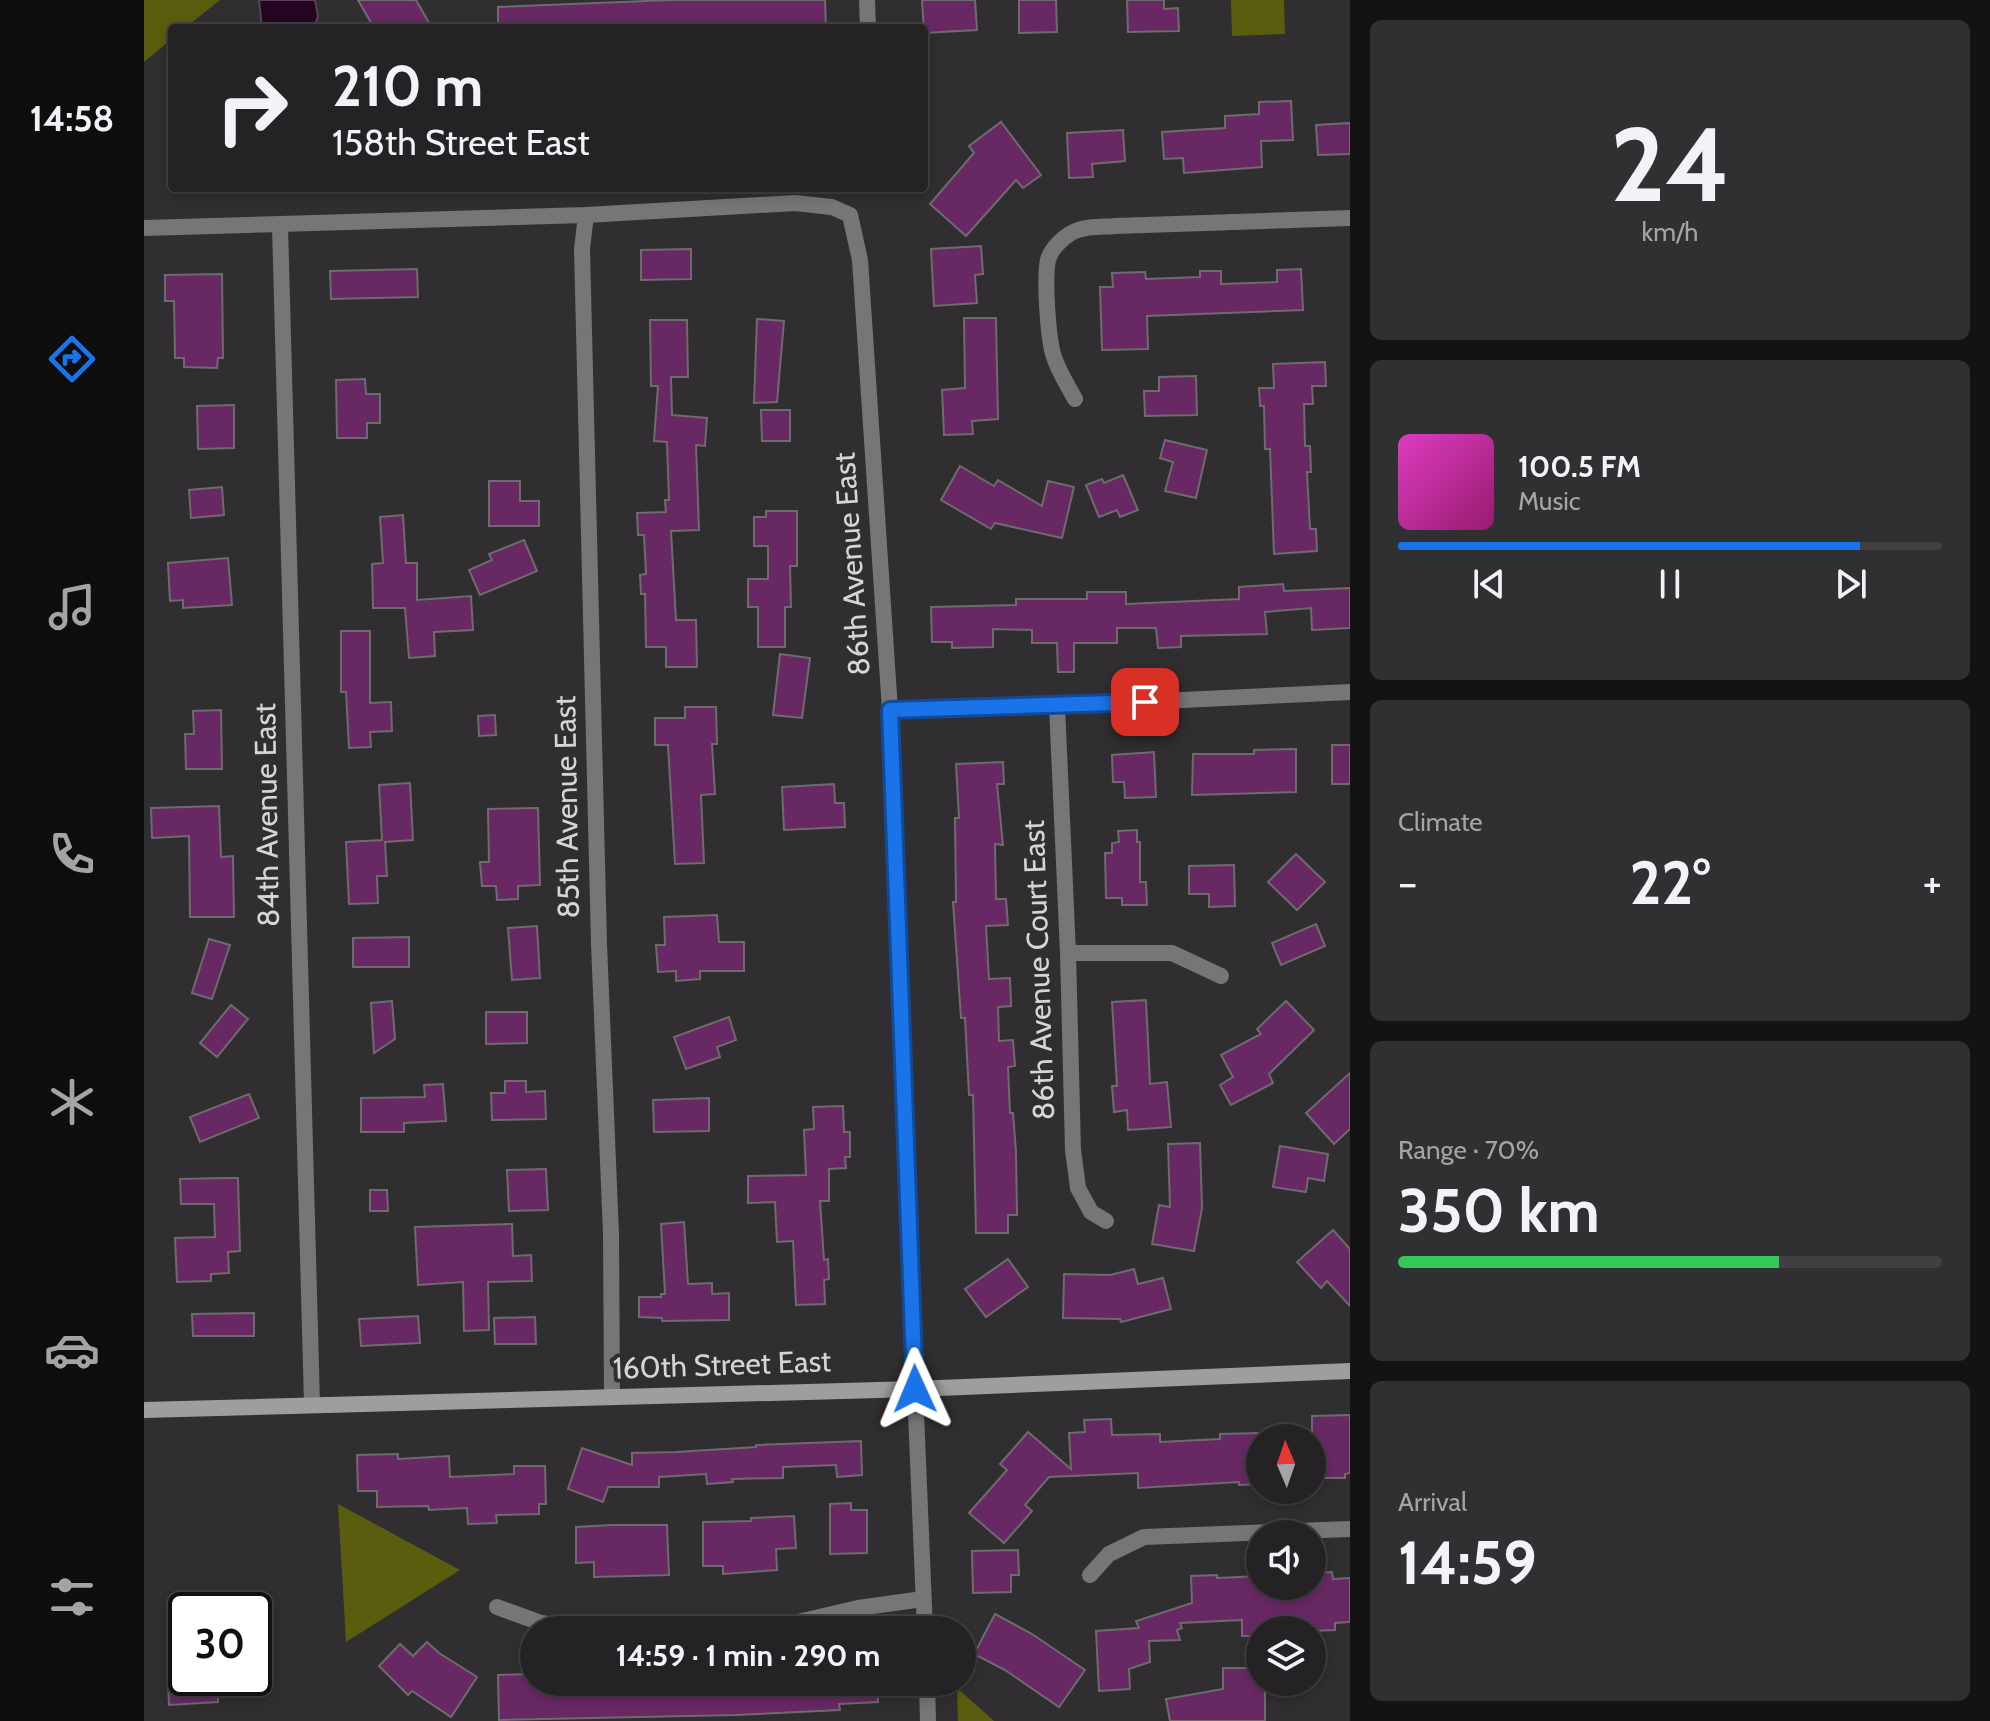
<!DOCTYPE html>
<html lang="en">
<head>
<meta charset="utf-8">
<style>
  body { margin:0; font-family:Cabin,sans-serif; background:#302f31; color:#f1f3f6; height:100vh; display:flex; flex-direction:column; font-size:30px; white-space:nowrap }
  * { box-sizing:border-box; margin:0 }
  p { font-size:26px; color:#a3a4a6 }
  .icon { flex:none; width:44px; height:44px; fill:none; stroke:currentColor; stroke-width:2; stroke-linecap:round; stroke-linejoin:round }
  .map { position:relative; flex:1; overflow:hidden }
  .panel { display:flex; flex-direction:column; gap:20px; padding:20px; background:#141314; width:640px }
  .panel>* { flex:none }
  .top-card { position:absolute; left:24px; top:24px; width:760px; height:168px; border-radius:8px; box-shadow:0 4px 12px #0003,0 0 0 2px #413f41; background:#242224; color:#f1f3f6; overflow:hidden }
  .needle { width:52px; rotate:358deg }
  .tools { position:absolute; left:1102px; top:1424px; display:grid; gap:16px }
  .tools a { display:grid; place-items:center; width:80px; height:80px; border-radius:50%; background:#242224; box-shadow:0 4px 12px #0003,0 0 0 2px #413f41; font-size:40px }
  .speed { position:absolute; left:24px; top:1592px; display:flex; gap:16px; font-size:40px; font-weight:700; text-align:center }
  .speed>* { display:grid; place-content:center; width:104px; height:104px; border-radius:50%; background:#242224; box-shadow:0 4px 12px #0003,0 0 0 2px #413f41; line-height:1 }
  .speed .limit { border:4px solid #111; border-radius:12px; background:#fff; color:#111 }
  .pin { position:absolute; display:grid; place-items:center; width:68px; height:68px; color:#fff; margin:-34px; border-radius:16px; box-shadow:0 4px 12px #0006 }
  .me { position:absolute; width:88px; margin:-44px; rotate:359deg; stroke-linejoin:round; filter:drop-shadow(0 0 6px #0008) }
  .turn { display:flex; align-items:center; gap:28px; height:168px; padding:0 32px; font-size:36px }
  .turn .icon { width:104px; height:104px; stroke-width:2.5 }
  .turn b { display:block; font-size:56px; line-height:68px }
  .big { font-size:60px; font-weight:700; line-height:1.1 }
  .panel .widget { flex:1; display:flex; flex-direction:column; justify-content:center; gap:12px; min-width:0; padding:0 28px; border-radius:12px; background:#302f31 }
  .panel .dial { align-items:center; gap:0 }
  .dial b { font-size:104px; line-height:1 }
  .song { display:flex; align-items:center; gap:24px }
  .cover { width:96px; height:96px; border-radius:12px; background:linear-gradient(135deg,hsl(310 70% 55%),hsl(320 70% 35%)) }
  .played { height:8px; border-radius:4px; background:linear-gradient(90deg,#1a73e8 85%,#413f41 85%) }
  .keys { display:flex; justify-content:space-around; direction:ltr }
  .heat { display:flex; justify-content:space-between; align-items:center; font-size:44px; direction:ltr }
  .charge { height:12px; border-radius:6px; background:linear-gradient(90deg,#34c759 70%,#413f41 0) }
  .trip { position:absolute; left:376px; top:1616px; width:456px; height:80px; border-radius:40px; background:#242224; box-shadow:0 4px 12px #0003,0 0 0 2px #413f41; font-weight:700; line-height:80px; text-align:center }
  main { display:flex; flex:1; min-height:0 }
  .menu { display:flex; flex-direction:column; width:144px; justify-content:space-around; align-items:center; background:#0e0e0e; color:#a3a4a6 }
  .menu .icon { width:56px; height:56px }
  .menu .selected { color:#1a73e8 }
  .menu b { font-size:36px; color:#f1f3f6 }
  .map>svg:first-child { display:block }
</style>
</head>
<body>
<main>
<nav class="menu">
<b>14:58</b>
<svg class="icon selected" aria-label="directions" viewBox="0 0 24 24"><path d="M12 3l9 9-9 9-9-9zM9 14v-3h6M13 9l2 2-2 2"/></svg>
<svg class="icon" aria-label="music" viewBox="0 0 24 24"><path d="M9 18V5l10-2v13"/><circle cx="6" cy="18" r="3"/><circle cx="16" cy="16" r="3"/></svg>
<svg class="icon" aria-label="phone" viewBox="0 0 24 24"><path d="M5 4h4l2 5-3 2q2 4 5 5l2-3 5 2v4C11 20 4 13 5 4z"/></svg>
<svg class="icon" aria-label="climate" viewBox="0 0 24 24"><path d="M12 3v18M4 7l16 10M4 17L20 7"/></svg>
<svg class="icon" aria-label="car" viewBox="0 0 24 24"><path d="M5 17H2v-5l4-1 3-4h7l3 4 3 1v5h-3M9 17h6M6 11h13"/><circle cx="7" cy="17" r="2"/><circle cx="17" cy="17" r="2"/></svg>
<svg class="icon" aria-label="filters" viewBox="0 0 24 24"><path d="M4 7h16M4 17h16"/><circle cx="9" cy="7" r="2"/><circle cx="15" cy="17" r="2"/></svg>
</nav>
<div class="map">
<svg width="1206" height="1721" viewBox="0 0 1206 1721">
  <rect width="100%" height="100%" fill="#302e30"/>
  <!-- green -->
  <g fill="#5a5c0e">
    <path d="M0 0H76L41 28H28V39L0 62Z"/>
    <path d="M1087 0H1140L1141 34 1088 36Z"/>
    <path d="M194 1504 316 1570 202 1642Z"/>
    <path d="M813 1688 850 1721H814Z"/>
  </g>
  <!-- water -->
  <path fill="#240422" stroke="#594258" stroke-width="2" d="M115 0H171L174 16 170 28H118Z"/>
  <!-- building -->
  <g fill="#682864" stroke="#6e6b6d" stroke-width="2">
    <path d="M214 0H272L288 28H230Z"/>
    <path d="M527 0H681L682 28H354V7Z"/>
    <path d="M778 0H831L833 30 780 33Z"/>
    <path d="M875 0H912L913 32 875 33Z"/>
    <path d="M983 0H1020V9L1034 8 1035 31 984 32Z"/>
    <path d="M1147 101 1149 140 1117 141 1118 167 1040 173 1039 158 1020 159 1018 132 1081 128V116L1115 114V102Z"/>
    <path d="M857 122 897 175 879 188 872 180 822 236 786 204 830 153 825 146Z"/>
    <path d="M1206 123V154L1174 155 1172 125Z"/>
    <path d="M979 130 981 161 948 164 949 177 925 178 923 133Z"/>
    <path d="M837 246 839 274 831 275 833 303 790 306 787 249Z"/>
    <path d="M547 249V279L497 280V250Z"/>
    <path d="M273 269 274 297 187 299 186 271Z"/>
    <path d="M1157 269 1159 310 1003 316 1004 349 958 350 956 287H969L968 273 1001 272 1002 279 1056 277V271H1077V284L1133 282V270Z"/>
    <path d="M78 274 79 358H74L73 368 40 367V358H31L30 301H21V275Z"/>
    <path d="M820 318H852L854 419 828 421 829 434 800 435 798 390 821 388Z"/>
    <path d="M613 319 640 321 633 402 610 403Z"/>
    <path d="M506 320H543L544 377H527L528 415 563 418 561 446 552 445 555 530 527 531 532 620H552L553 667H522V647H502L501 594H497L496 575 502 574 500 535H494L493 513 522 512 521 500H525L523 442 510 441 514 386H507Z"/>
    <path d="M1181 362 1182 386H1168L1169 404H1160L1161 446H1166L1167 472H1163L1166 529H1172L1173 551 1130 554 1126 449H1121L1120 406H1116L1115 388H1130L1129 364Z"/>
    <path d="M1052 376 1053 415 1001 416 1000 391H1015V377Z"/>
    <path d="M221 379 222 394H236V423H223V438H193L192 380Z"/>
    <path d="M90 405V448L54 449 53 406Z"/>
    <path d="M617 410H646V441H618Z"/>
    <path d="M1021 440 1063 450 1052 498 1021 491 1029 462 1016 458Z"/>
    <path d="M816 466 850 486 854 480 898 506 904 481 930 487 918 538 851 523 847 529 797 500Z"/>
    <path d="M979 475 994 510 976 517 973 510 955 517 942 485 958 479 960 483Z"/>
    <path d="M345 481H376V501H395V526H345Z"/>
    <path d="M78 487 80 515 47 518 45 490Z"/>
    <path d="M622 511H653V566H646L647 607H641V647H614V607H604V579H624V546H610V517H622Z"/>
    <path d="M259 515 262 563H273V600L327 596 329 630 290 632 291 656 265 658 261 608H229L228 564 239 563 236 517Z"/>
    <path d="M380 540 393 571 336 595 325 570 348 560 345 554Z"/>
    <path d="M84 558 88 605 39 608V600L26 601 24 563Z"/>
    <path d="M1139 584 1140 591 1206 588V628L1168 630 1167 608 1121 612 1123 634 1037 636V647L1014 648 1012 628H973V643H930V672H914L913 643H888V630L849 629V647L808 648V642H788L787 607 872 605V599H943V592H982V604L1095 599V587Z"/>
    <path d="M197 631H226V703L247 702 248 731 226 732 227 747 205 748 202 692H197Z"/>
    <path d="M636 654 666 658 658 718 629 715Z"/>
    <path d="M541 707H572L573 744H568L571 794 557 795 560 863 531 864 524 745H511V718H541Z"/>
    <path d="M77 710 78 769H42L41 734H50L49 711Z"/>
    <path d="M351 715 352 735 335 736 334 716Z"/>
    <rect x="1188" y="745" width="18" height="39"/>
    <path d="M1152 749V792L1048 795 1049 754H1110V750Z"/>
    <path d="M1010 752 1012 797 981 798 980 782H969L968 755Z"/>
    <path d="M859 762 860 784H853L859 845 851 844 852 899H862L864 925 842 926 845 979 866 978 867 1006 854 1007 855 1041 869 1040 871 1066 864 1067 866 1113H869L872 1152 873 1215H864V1233H832L829 1095H825L821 1018H817L809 902H812L811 818H815L812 764Z"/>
    <path d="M266 783 269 840 241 842 243 876H233L234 903 205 904 202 842 238 840 235 785Z"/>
    <path d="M690 784 691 803H700L701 827 640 830 638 787Z"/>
    <path d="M75 806 77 857 89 856 90 917H46L45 836 8 838 7 808Z"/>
    <path d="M394 808 396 885 374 886V899L353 900 352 886H338L336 862H345L344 809Z"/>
    <path d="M993 830V842H996V882H1002L1003 905H978V898H962L961 853H968V843L975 842 974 831Z"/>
    <path d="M1152 854 1181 882 1153 910 1124 882Z"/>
    <path d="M1090 865 1091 906 1065 907V894H1045V866Z"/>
    <path d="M573 915 575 942H600V971H556V979L532 981V971L514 972 512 945H521L520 917Z"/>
    <path d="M1172 924 1181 946 1137 965 1128 943Z"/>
    <path d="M393 926 396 978 368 980 364 928Z"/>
    <path d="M265 937V967H209V938Z"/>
    <path d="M65 939 86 945 68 999 48 993Z"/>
    <path d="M1002 1000 1006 1084 1023 1082 1027 1127 984 1130 983 1110 970 1112 968 1086H973L968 1002Z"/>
    <path d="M248 1001 251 1039 230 1053 227 1003Z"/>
    <path d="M1142 1001 1170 1030 1125 1074 1129 1083 1087 1105 1076 1085 1089 1077 1077 1055 1117 1034 1113 1029Z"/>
    <path d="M87 1005 104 1019 73 1057 56 1043Z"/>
    <path d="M342 1012H383V1043L342 1044Z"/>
    <path d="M585 1017 592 1040 573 1047 576 1057 542 1069 530 1037Z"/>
    <path d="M1206 1073V1129L1190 1144 1162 1113Z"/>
    <path d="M361 1081H382V1092L401 1091 402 1119 348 1120 347 1093H361Z"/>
    <path d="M299 1084 302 1121 260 1123V1132H217V1098L281 1097 280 1085Z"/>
    <path d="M105 1094 115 1118 56 1142 46 1117Z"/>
    <path d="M565 1098V1131L510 1132 509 1100Z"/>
    <path d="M699 1106 700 1132H706V1157H701L702 1168 685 1169V1201H676L680 1260 684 1259 685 1279 680 1280 681 1304 652 1305 649 1241 633 1242 631 1202 604 1203V1176L662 1175 660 1130 670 1129 669 1107Z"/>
    <path d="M1056 1143 1058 1208 1050 1251 1008 1244 1015 1205 1026 1207 1024 1144Z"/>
    <path d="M1136 1146 1184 1154 1180 1181 1164 1178 1162 1192 1129 1187Z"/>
    <path d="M402 1169 404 1210 365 1211 363 1170Z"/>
    <path d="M82 1178H94L96 1251 84 1252 85 1273 67 1274V1281L33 1282 31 1238 71 1237 70 1204H37L36 1179Z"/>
    <path d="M226 1190H243L244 1211H226Z"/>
    <path d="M540 1222 544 1284 568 1283V1294L585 1293V1320L518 1321V1318L495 1317V1297H517V1294H521L517 1224Z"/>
    <path d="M368 1224 369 1256 387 1255 388 1281 344 1282 345 1330 320 1331 319 1282 274 1285 271 1227Z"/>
    <path d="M1189 1230 1206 1249V1306L1183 1281 1177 1288 1153 1262Z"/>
    <path d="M864 1259 884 1287 842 1317 821 1289Z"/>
    <path d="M990 1269 994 1284 1019 1278 1027 1309 977 1322 976 1319 919 1318 920 1274 966 1275Z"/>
    <path d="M110 1313V1336H49L48 1314Z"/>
    <path d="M274 1316 276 1343 217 1346 215 1319Z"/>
    <path d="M391 1317 392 1344H351L350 1318Z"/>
    <path d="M1206 1415V1473L1201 1474V1478H1177V1475H1168V1416Z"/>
    <path d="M967 1419 968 1435 1016 1434V1442L1076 1439V1434L1116 1433V1484L1095 1485V1482L994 1488V1473L905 1477 881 1505 888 1511 860 1543 825 1513 863 1470 856 1464 884 1432 927 1469 925 1433 941 1432 940 1420Z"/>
    <path d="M717 1441 718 1475 693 1477 692 1465 639 1467V1478L588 1479 589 1482 563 1484 562 1474 515 1477V1487H464L459 1502 424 1489 438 1448 488 1465V1453L532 1452 612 1447V1445Z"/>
    <path d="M254 1454V1459L305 1456 306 1477 370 1474V1466H401L402 1504H395V1514L352 1515 353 1523 324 1524 323 1508 285 1510 284 1506 233 1507V1491H214L213 1455Z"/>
    <path d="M707 1503V1510H723V1553L686 1554V1504Z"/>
    <path d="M650 1516 652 1548 632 1549 633 1570 579 1574V1566H559V1522L607 1521V1518Z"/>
    <path d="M468 1525H523L525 1575 450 1577V1562L432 1563V1527Z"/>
    <path d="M874 1550 875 1575H867V1592L829 1593 828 1551Z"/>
    <path d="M1188 1572 1189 1579 1206 1578V1622L1191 1623V1630L1168 1631 1165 1625 1121 1627V1630H1116V1636H1098V1620L1036 1623 1038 1628 1033 1630 1036 1640 1005 1641 1006 1662 985 1669 986 1689 955 1691 952 1631 995 1628 992 1621 1048 1603 1047 1576 1073 1575V1578L1116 1576V1586H1168V1573Z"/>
    <path d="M851 1614 888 1634 941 1670 915 1707 861 1670 830 1654Z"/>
    <path d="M283 1642 295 1653 333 1677 307 1717 268 1691 264 1695 235 1666 256 1644 269 1656Z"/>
    <path d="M42 1662V1678H73L74 1702 25 1705 23 1663Z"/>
    <path d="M1079 1668H1112V1680L1121 1682V1721H1026L1022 1699 1079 1689Z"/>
    <path d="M385 1674V1682H733L734 1702 695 1704 696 1710 592 1715 355 1720 354 1675Z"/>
  </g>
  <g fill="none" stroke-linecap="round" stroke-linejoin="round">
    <!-- minor -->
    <g stroke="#767675" stroke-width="16">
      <path d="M723 0 724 28"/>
      <path d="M442 215 438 249 455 944 467 1234 468 1397"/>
      <path d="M136 226 168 1404"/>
      <path d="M0 228 442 215 651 203 688 207 706 215 716 260 746 710 771 1389"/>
      <path d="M931 399C923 384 914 371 909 354 904 335 900 279 904 260 907 248 922 234 934 230 945 226 960 227 971 226L1206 218"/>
      <path d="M913 706 924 953 929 1150 934 1188 947 1212 962 1221"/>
      <path d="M746 710 913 706 1206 692"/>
      <path d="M924 953H1028L1077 976"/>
      <path d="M946 1575 965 1554 1000 1537 1206 1529"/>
      <path d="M353 1607 397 1623 432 1629 654 1622 714 1608 779 1599"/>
    </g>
    <!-- tertiary -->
    <g stroke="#767675" stroke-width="16">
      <path d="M771 1389 781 1630"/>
      <path d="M783 1682 784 1721"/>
    </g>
    <!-- secondary -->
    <path stroke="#9e9e9c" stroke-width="16" d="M0 1410 771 1389 1206 1371"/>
  </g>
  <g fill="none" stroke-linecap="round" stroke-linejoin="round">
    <defs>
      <path id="route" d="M771 1389 746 710 1001 702"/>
    </defs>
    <!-- route casing -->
    <use href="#route" stroke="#114b97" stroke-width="20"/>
    <!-- route -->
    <use href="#route" stroke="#1a73e8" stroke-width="14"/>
  </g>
  <g text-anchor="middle" stroke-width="8" stroke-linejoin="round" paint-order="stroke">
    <!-- street labels -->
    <g font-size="30" fill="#d6d4d5" stroke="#302e30">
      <text transform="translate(708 564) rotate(-94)" y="10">86th Avenue East</text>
      <text transform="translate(423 807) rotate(-91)" y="10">85th Avenue East</text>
      <text transform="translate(123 815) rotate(-91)" y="10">84th Avenue East</text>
      <text transform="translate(895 970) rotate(-92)" y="10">86th Avenue Court East</text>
      <text transform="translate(578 1365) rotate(-2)" y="10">160th Street East</text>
    </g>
  </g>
</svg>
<div class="tools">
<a><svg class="needle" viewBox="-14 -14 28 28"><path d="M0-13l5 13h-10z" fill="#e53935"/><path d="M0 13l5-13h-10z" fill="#a3a4a6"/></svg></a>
<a><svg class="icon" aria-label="sound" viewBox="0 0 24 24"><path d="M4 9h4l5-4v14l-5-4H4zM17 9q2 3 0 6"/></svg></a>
<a><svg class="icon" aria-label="layers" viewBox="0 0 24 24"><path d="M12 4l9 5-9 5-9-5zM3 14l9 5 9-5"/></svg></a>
</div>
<div class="speed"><div class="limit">30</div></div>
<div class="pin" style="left:1001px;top:702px;background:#d93025"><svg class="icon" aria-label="arrive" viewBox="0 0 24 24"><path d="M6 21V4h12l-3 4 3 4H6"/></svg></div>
<svg class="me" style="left:771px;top:1389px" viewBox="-20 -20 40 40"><path d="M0-17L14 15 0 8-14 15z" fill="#1a73e8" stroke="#fff" stroke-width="4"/></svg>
<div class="trip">14:59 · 1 min · 290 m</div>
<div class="top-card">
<div class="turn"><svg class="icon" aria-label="right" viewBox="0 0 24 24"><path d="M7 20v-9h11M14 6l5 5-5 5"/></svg><div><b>210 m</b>158th Street East</div></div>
</div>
</div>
<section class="panel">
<div class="widget dial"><b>24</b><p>km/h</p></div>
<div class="widget">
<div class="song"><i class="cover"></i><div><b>100.5 FM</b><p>Music</p></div></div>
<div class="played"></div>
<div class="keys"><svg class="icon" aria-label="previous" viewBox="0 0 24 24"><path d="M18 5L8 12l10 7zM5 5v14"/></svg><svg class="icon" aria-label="pause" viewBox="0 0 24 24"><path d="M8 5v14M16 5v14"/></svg><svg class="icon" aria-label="next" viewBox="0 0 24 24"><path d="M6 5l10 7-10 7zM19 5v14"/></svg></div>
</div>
<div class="widget"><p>Climate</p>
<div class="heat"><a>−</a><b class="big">22°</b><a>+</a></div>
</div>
<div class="widget"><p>Range · 70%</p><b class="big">350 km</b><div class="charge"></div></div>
<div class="widget"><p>Arrival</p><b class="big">14:59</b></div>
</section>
</main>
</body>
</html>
